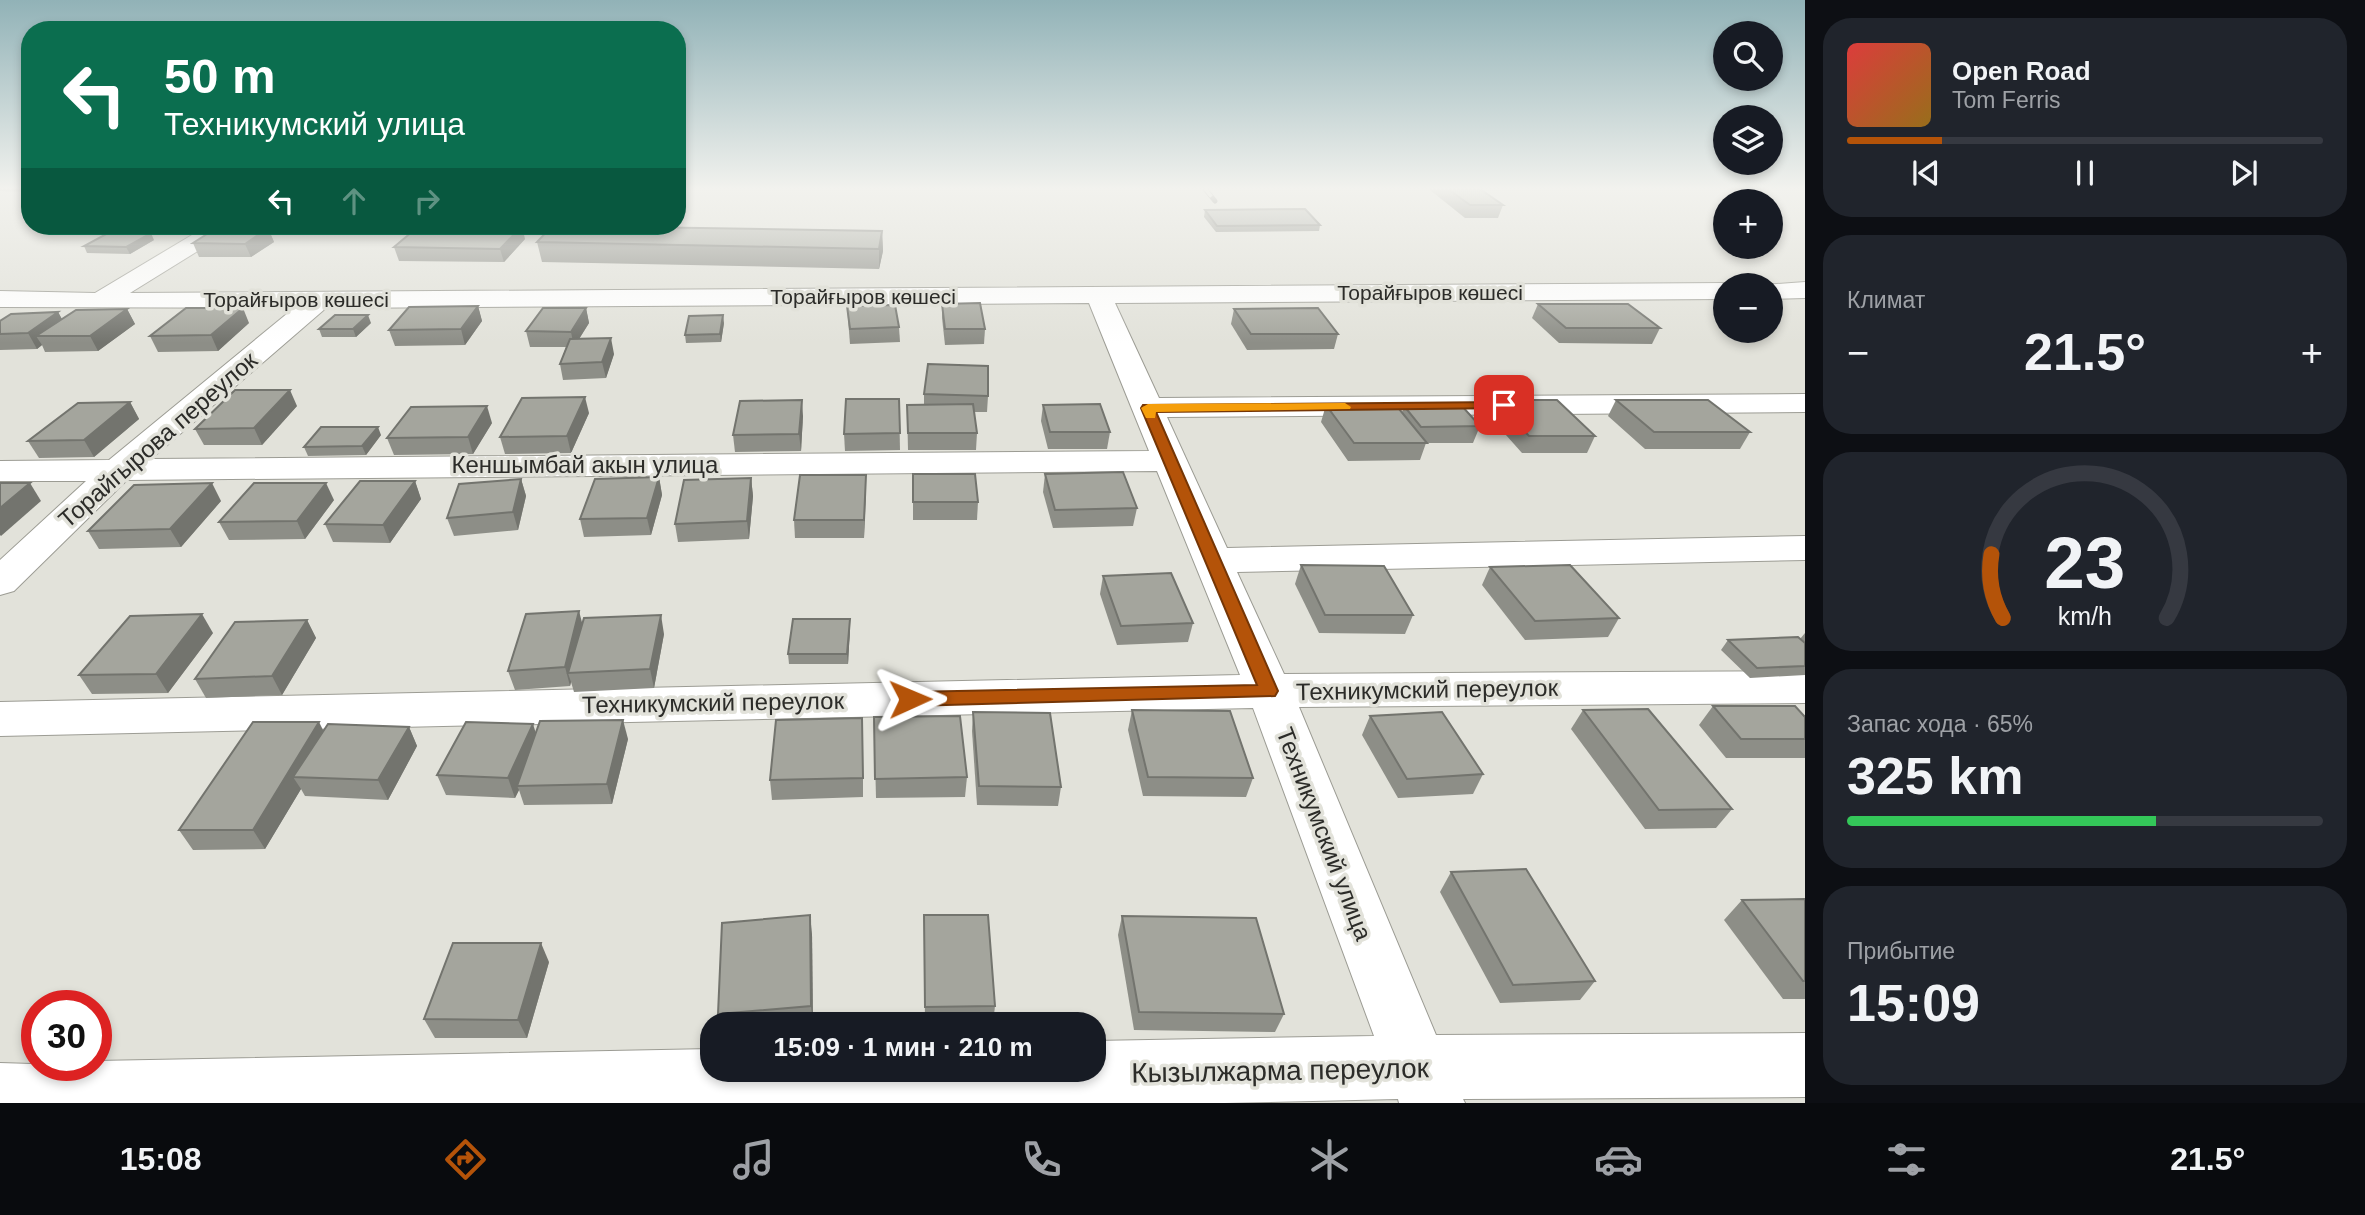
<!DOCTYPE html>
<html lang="ru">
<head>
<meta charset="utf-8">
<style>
  body { margin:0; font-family:Arial,sans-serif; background:#20242c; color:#f1f3f6; height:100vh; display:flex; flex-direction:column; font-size:26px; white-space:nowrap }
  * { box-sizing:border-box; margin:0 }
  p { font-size:23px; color:#9ea1a6 }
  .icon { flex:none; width:38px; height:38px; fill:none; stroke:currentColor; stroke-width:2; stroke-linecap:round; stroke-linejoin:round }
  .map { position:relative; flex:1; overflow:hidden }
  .side { display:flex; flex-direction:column; gap:18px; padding:18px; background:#0d0f14; width:560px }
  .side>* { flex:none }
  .guide { position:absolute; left:21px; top:21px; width:665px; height:214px; border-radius:28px; box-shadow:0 4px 10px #0003; background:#0b6e4f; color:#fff; overflow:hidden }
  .tools { position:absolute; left:1713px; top:21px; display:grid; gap:14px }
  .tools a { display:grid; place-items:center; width:70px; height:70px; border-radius:50%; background:#171b24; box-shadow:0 4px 10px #0003; font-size:35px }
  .speed { position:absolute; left:21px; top:990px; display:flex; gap:14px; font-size:35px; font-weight:700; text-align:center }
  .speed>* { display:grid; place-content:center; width:91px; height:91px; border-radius:50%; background:#171b24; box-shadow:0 4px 10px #0003; line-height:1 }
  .speed .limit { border:10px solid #d22; background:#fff; color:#111 }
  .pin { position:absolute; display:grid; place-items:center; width:60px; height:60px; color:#fff; margin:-30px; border-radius:14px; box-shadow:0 4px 10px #0006 }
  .me { position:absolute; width:77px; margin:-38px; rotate:89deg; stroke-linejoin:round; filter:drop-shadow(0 0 5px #0008) }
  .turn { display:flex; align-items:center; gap:24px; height:147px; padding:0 28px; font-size:32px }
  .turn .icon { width:91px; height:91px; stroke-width:2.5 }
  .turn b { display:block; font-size:49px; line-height:60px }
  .lanes { display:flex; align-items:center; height:66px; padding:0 28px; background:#0003; justify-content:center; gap:35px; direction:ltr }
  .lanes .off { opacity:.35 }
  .big { font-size:52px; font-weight:700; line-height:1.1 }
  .side .tile { flex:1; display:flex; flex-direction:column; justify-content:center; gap:10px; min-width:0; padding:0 24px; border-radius:28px; background:#20242c }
  .side .dial { align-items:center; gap:0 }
  .dial svg { height:182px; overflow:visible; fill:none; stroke:#363941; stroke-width:7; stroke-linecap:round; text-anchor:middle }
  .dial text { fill:#f1f3f6; stroke:none }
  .song { display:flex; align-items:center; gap:21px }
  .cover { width:84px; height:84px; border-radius:10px; background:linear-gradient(135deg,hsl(0 70% 55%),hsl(40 70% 35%)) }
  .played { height:7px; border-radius:4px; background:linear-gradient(90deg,#b45309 20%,#363941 20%) }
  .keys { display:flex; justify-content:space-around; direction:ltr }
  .heat { display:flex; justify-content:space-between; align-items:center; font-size:38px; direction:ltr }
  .charge { height:10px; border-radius:5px; background:linear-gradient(90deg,#34c759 65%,#363941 0) }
  .trip { position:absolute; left:700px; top:1012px; width:406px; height:70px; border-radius:28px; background:#171b24; box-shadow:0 4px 10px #0003; font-weight:700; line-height:70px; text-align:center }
  .tabs { display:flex; height:112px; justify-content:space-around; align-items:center; background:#090b0e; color:#9ea1a6 }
  .tabs .icon { width:49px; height:49px }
  .tabs .current { color:#b45309 }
  .tabs b { font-size:32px; color:#f1f3f6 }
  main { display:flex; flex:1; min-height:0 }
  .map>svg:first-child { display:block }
</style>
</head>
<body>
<main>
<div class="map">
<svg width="1805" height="1103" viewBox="0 0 1805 1103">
  <rect width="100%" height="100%" fill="#e2e2da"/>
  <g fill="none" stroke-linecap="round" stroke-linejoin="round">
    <defs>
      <g id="minor">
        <path d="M207 226H233L230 231 130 293 1726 283 1734 285H1726V299L1115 303 1159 398 1805 394V412L1167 417 1227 548 1805 536V560L1237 572 1284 674 1805 671V703L1299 707 1436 1035 1805 1033V1097L1463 1099 1465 1103H1399L1398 1099 1225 1103H0V1063L96 1066V1061L712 1049V1069H1094V1041L1374 1036 1253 708 0 736V702L1240 675 1157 471 127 480 14 591 0 595V560L86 481H0V461L109 460 294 308 0 307V291L95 293ZM1089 303 1149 451 151 459 326 308Z"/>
        <path d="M1805 282V298L1771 299V285H1763Z"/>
      </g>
    </defs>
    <!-- minor casing -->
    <use href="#minor" stroke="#9c9c94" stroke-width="2"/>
    <!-- minor -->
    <use href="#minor" fill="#fff" fill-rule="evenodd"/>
    <defs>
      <path id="rail" d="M1205 189 1215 201"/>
    </defs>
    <!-- rail casing -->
    <use href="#rail" stroke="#555551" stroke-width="5"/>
    <!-- rail -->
    <use href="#rail" stroke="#e2e2da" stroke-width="3.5" stroke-dasharray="10" stroke-linecap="butt"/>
  </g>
  <!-- wall -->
  <g fill="#8d8e87">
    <path d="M0 189H30V192L0 191Z"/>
    <path d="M1430 189H1480L1503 205 1498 218H1465L1430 190Z"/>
    <path d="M1205 210 1320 225 1319 231 1216 232 1204 217Z"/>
    <path d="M34 226H78L71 229 35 228Z"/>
    <path d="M317 226H379L372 231H319Z"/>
    <path d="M268 228 274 242 251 257H199L193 243Z"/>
    <path d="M882 231 883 251 879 269 542 262 537 242Z"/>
    <path d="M525 239 504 262 399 261 394 247Z"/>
    <path d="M154 240 130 254 87 253 84 246Z"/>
    <path d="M942 304 985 329 984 344 945 345 942 318Z"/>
    <path d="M1538 304 1660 328 1652 344 1559 343 1532 318Z"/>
    <path d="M478 306 482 321 465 345 395 346 389 330Z"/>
    <path d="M847 306 899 327 900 342 850 344Z"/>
    <path d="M586 308 589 323 579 339 614 354 606 378 563 380 560 364 566 347H530L526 331Z"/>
    <path d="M127 309 135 324 98 351 45 352 42 345 37 349 0 350V321L58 312 62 319Z"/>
    <path d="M1234 309 1338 334 1334 349 1247 350 1231 324Z"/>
    <path d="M249 323 218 351 158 352 150 336Z"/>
    <path d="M371 323 356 337H322L319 329Z"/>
    <path d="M724 323 721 342 686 343 685 335Z"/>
    <path d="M924 394 988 396 987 412H974L977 433 976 450H908L907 405H924Z"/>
    <path d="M899 399 900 450 845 451 844 434Z"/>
    <path d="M1495 400 1595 436 1587 453H1522L1489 416Z"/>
    <path d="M1616 400 1750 432 1740 449H1645L1608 416Z"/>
    <path d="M130 402 139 419 94 457 39 458 28 441Z"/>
    <path d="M1043 405 1110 432 1107 449H1048L1041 421Z"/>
    <path d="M1326 405 1402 412 1404 406 1480 426 1473 443H1426L1420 460 1348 461 1321 422Z"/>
    <path d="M297 406 262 445H204L195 429Z"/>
    <path d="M589 413 571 453 505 454 500 437Z"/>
    <path d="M803 416 801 451 735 452 733 435Z"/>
    <path d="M492 423 473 454 394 455 387 438Z"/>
    <path d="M381 435 366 455 308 456 304 447Z"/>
    <path d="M913 474 978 502 977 520H913Z"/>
    <path d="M1045 474 1137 508 1133 526 1053 528 1043 492Z"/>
    <path d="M866 475 864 538H795L794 520Z"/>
    <path d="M659 477 662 495 651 535 584 537 580 519Z"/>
    <path d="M751 478 753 496 749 539 678 542 675 524Z"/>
    <path d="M521 479 526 496 518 530 454 536 447 518Z"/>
    <path d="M415 481 421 499 390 543 333 542 325 524Z"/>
    <path d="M334 500 305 539 229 540 219 522Z"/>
    <path d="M221 501 181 547 99 549 88 531Z"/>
    <path d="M1301 565 1413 615 1405 634 1319 633 1295 584Z"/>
    <path d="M1490 567 1619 618 1608 637 1525 640 1482 585Z"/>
    <path d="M1103 576 1193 623 1188 642 1117 645 1100 594Z"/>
    <path d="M850 619V629L848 664H789L788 654Z"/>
    <path d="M307 620 316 638 282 695 206 698 195 679Z"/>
    <path d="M213 633 168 693 92 694 79 675Z"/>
    <path d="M1805 633V675L1750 678 1721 650 1728 640 1800 639Z"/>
    <path d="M664 634 654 688 574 692 571 682 570 686 515 690 508 671Z"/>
    <path d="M1713 706 1805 715V758H1726L1699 725Z"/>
    <path d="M1132 710 1253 778 1246 797 1143 796 1128 730Z"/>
    <path d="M1583 710 1732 809 1716 828 1645 829 1571 729Z"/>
    <path d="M973 712 1061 787 1058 806 977 805 972 731Z"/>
    <path d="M1370 716 1483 774 1473 794 1398 798 1362 735Z"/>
    <path d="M874 717 967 777 965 797 876 798Z"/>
    <path d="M409 727 417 746 388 800 305 796 301 789 265 849 193 850 179 830 323 731Z"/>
    <path d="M536 733 628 739 612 804 524 805 519 790 515 798 446 795 437 775Z"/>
    <path d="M863 737V797L772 800 770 780Z"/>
    <path d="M1451 872 1595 981 1580 1000 1500 1003 1440 892Z"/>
    <path d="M1805 899V999H1783L1724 920 1742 900Z"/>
    <path d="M924 915 995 1006 993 1024H925Z"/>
    <path d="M1122 916 1284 1014 1275 1032 1134 1030 1118 935Z"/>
    <path d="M812 934 813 1024H720L718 1014Z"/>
    <path d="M549 962 527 1038H435L424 1019Z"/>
  </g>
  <!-- shaded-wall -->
  <g fill="#73746e">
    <path d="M370 226H379L372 231Z"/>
    <path d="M522 226 525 239 504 262 500 249Z"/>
    <path d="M268 228 274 242 251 257 245 244Z"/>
    <path d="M882 231 883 251 879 269V249Z"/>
    <path d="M151 233 154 240 130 254 126 247Z"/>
    <path d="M478 306 482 321 465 345 461 329Z"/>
    <path d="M243 308 249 323 218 351 211 335Z"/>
    <path d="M586 308 589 323 574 347 571 332Z"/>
    <path d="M127 309 135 324 98 351 90 336Z"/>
    <path d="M58 312 66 327 36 336 42 345 37 349 28 333Z"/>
    <path d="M368 315 371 323 356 337 353 329Z"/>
    <path d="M723 315 724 323 721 342 720 334Z"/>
    <path d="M611 338 614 354 606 378 602 362Z"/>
    <path d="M290 390 297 406 262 445 254 428Z"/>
    <path d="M585 397 589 413 571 453 567 436Z"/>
    <path d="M802 400 803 416 801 451 799 434Z"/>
    <path d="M130 402 139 419 94 457 84 440Z"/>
    <path d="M487 406 492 423 473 454 468 437Z"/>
    <path d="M378 427 381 435 366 455 362 446Z"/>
    <path d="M866 475V492L864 538V520Z"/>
    <path d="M659 477 662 495 651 535 647 518Z"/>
    <path d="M751 478 753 496 749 539 747 521Z"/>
    <path d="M521 479 526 496 518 530 513 512Z"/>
    <path d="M415 481 421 499 390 543 383 525Z"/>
    <path d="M30 483 41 501 1 536 0 535V508Z"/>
    <path d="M212 483 221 501 181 547 170 529Z"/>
    <path d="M326 483 334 500 305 539 297 521Z"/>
    <path d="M579 611 584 630 568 673 571 682 570 686 565 667Z"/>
    <path d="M202 614 213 633 168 693 156 674Z"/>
    <path d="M661 615 664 634 654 688 650 669Z"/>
    <path d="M850 619V629L848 664 847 654Z"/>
    <path d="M307 620 316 638 282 695 272 676Z"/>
    <path d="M623 720 628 739 612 804 607 784Z"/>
    <path d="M319 722 329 742 293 777 301 789 265 849 253 830Z"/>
    <path d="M533 724 539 743 517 786 519 790 515 798 508 778Z"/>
    <path d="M409 727 417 746 388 800 378 780Z"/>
    <path d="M810 915 812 934 813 1024 811 1006Z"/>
    <path d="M541 943 549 962 527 1038 518 1020Z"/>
  </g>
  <!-- building -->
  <g fill="#a4a59d" stroke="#73746e" stroke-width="2">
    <path d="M1448 189H1480L1503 205H1470Z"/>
    <path d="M1305 209 1320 225 1217 226 1205 210Z"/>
    <path d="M419 226H522L500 249 394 247Z"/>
    <path d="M552 226H573L882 231 879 249 537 242Z"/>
    <path d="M218 227 268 228 245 244 193 243Z"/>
    <path d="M110 232 151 233 126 247 84 246Z"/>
    <path d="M980 303 985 329H945L942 304Z"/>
    <path d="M1538 304H1628L1660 328H1566Z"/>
    <path d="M895 305 899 327 850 329 847 306Z"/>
    <path d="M478 306 461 329 389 330 409 307Z"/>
    <path d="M186 308H243L211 335 150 336Z"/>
    <path d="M543 308H586L571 332 526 331Z"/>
    <path d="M1318 308 1338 334H1251L1234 309Z"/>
    <path d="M127 309 90 336H36L76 310Z"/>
    <path d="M58 312 28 333 0 334V321L11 314Z"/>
    <path d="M335 315H368L353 329H319Z"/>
    <path d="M723 315 720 334 685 335 689 316Z"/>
    <path d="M611 338 602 362 560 364 570 339Z"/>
    <path d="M928 364 988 366V396L924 394Z"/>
    <path d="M235 390H290L254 428 195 429Z"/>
    <path d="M585 397 567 436 500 437 522 398Z"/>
    <path d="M846 399H899L900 433 844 434Z"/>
    <path d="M802 400 799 434 733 435 740 401Z"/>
    <path d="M1495 400H1557L1595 436H1529Z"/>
    <path d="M1616 400H1708L1750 432H1654Z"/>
    <path d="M130 402 84 440 28 441 78 403Z"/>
    <path d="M973 404 977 433H908L907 405Z"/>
    <path d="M1100 404 1110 432H1050L1043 405Z"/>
    <path d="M1395 404 1427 443H1354L1326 405Z"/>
    <path d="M1461 405 1480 426 1421 427 1404 406Z"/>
    <path d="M487 406 468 437 387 438 411 407Z"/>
    <path d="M321 427H378L362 446 304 447Z"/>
    <path d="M1123 472 1137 508 1055 510 1045 474Z"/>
    <path d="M913 474H975L978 502H913Z"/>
    <path d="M800 475H866L864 520H794Z"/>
    <path d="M659 477 647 518 580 519 595 479Z"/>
    <path d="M751 478 747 521 675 524 684 480Z"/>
    <path d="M521 479 513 512 447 518 459 484Z"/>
    <path d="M360 481H415L383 525 325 524Z"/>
    <path d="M0 483H30L0 508Z"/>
    <path d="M212 483 170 529 88 531 134 485Z"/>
    <path d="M254 483H326L297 521 219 522Z"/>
    <path d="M1301 565 1384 566 1413 615H1325Z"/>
    <path d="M1570 565 1619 618 1535 621 1490 567Z"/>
    <path d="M1171 573 1193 623 1121 626 1103 576Z"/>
    <path d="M579 611 565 667 508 671 526 614Z"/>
    <path d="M202 614 156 674 79 675 130 616Z"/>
    <path d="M661 615 650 669 568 673 584 618Z"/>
    <path d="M793 619H850L847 654H788Z"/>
    <path d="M307 620 272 676 195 679 235 622Z"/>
    <path d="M1798 637 1805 643V666L1757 668 1728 640Z"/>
    <path d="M1713 706H1795L1805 717V739H1741Z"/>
    <path d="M1648 709 1732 809 1659 810 1583 710Z"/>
    <path d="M1132 710 1230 711 1253 778 1148 777Z"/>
    <path d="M973 712 1050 713 1061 787 979 786Z"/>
    <path d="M1442 712 1483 774 1407 779 1370 716Z"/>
    <path d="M960 716 967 777 875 779 874 717Z"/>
    <path d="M862 718 863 778 770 780 776 720Z"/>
    <path d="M623 720 607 784 517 786 540 721Z"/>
    <path d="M253 722H319L253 830H179Z"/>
    <path d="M466 722 533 724 508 778 437 775Z"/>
    <path d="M328 724 409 727 378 780 293 777Z"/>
    <path d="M1526 869 1595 981 1513 985 1451 872Z"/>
    <path d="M1805 899V981H1803L1742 900Z"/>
    <path d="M810 915 811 1006 718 1014 722 923Z"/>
    <path d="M924 915H988L995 1006 925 1007Z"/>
    <path d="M1122 916 1256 918 1284 1014 1139 1012Z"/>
    <path d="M453 943H541L518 1020 424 1019Z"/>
  </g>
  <!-- sky -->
  <linearGradient id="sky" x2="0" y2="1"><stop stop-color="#91b2b7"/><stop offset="0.55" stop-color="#f2f2ee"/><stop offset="1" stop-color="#f2f2ee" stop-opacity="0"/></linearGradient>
  <rect width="1805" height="343" fill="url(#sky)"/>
  <!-- route -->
  <path fill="#b45309" stroke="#753606" stroke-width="2" d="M1504 402 1510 405 1508 408 1156 412 1278 691 1275 696 910 706 903 704 901 699 903 694 910 692 1257 685 1141 408 1143 405Z"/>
  <!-- slow -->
  <path fill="#f59e0b" d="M1345 403 1351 407 1350 409 1156 412 1155 418H1146L1141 408 1148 404Z"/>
  <g text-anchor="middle" stroke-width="7" stroke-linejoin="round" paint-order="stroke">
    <!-- far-street labels -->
    <g font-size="21" fill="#2c2c29" stroke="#e2e2da">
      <text x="1430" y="300">Торайғыров көшесі</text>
      <text x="863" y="304">Торайғыров көшесі</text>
      <text x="296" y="307">Торайғыров көшесі</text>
    </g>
    <!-- street labels -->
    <g font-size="24" fill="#2c2c29" stroke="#e2e2da">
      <text transform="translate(158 440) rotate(-41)" y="8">Торайгырова переулок</text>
      <text x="585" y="473">Кеншымбай акын улица</text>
      <text transform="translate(1427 690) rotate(-1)" y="8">Техникумский переулок</text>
      <text transform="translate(713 703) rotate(-1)" y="8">Техникумский переулок</text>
      <text transform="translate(1324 834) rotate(69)" y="8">Техникумский улица</text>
    </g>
    <!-- near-street labels -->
    <g font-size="28" fill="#2c2c29" stroke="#e2e2da">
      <text transform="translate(1280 1070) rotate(-1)" y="10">Кызылжарма переулок</text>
    </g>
  </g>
</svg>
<div class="tools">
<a><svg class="icon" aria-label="search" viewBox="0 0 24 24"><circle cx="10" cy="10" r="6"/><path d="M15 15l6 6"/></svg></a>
<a><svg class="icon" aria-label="layers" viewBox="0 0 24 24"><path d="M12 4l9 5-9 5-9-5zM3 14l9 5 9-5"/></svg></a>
<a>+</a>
<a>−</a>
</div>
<div class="speed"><div class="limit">30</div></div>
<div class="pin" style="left:1504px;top:405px;background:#d93025"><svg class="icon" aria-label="arrive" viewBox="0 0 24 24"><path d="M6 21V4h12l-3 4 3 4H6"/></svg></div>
<svg class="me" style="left:910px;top:699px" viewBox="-20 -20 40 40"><path d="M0-17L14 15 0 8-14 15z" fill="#b45309" stroke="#fff" stroke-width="4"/></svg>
<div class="trip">15:09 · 1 мин · 210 m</div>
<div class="guide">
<div class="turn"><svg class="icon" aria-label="left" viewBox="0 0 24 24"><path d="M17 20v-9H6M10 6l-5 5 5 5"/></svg><div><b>50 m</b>Техникумский улица</div></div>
<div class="lanes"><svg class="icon" aria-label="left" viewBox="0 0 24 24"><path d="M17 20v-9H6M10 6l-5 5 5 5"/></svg><svg class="icon off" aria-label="ahead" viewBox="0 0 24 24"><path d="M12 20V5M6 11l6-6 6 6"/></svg><svg class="icon off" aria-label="right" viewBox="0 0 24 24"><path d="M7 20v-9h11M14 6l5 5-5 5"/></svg></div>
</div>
</div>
<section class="side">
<div class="tile">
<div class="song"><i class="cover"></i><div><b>Open Road</b><p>Tom Ferris</p></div></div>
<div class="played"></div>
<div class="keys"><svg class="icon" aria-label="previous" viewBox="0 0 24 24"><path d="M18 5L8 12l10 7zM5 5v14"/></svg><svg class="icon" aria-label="pause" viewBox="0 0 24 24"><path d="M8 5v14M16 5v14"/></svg><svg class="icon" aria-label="next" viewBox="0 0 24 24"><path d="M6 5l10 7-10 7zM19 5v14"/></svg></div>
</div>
<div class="tile"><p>Климат</p>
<div class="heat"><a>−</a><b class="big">21.5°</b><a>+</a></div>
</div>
<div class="tile dial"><svg viewBox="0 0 100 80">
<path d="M14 69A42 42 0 1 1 86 69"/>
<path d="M14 69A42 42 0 0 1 9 41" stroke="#b45309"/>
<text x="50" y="56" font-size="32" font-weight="700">23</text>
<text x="50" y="72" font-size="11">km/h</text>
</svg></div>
<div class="tile"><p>Запас хода · 65%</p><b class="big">325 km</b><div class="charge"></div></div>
<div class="tile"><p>Прибытие</p><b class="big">15:09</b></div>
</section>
</main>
<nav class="tabs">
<b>15:08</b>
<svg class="icon current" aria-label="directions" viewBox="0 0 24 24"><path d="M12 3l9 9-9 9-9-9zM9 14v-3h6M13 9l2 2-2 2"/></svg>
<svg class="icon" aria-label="music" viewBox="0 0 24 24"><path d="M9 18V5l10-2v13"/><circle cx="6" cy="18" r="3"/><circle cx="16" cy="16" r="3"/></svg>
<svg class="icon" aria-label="phone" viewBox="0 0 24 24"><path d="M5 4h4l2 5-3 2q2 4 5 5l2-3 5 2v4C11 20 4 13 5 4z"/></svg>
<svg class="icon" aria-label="climate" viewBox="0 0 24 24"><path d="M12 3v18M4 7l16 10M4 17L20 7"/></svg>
<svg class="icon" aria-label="car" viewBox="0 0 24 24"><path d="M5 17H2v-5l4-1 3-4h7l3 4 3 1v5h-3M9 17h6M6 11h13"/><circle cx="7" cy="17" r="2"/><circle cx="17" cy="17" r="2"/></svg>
<svg class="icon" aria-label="filters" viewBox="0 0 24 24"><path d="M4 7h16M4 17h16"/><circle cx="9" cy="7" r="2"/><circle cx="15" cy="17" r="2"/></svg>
<b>21.5°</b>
</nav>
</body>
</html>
